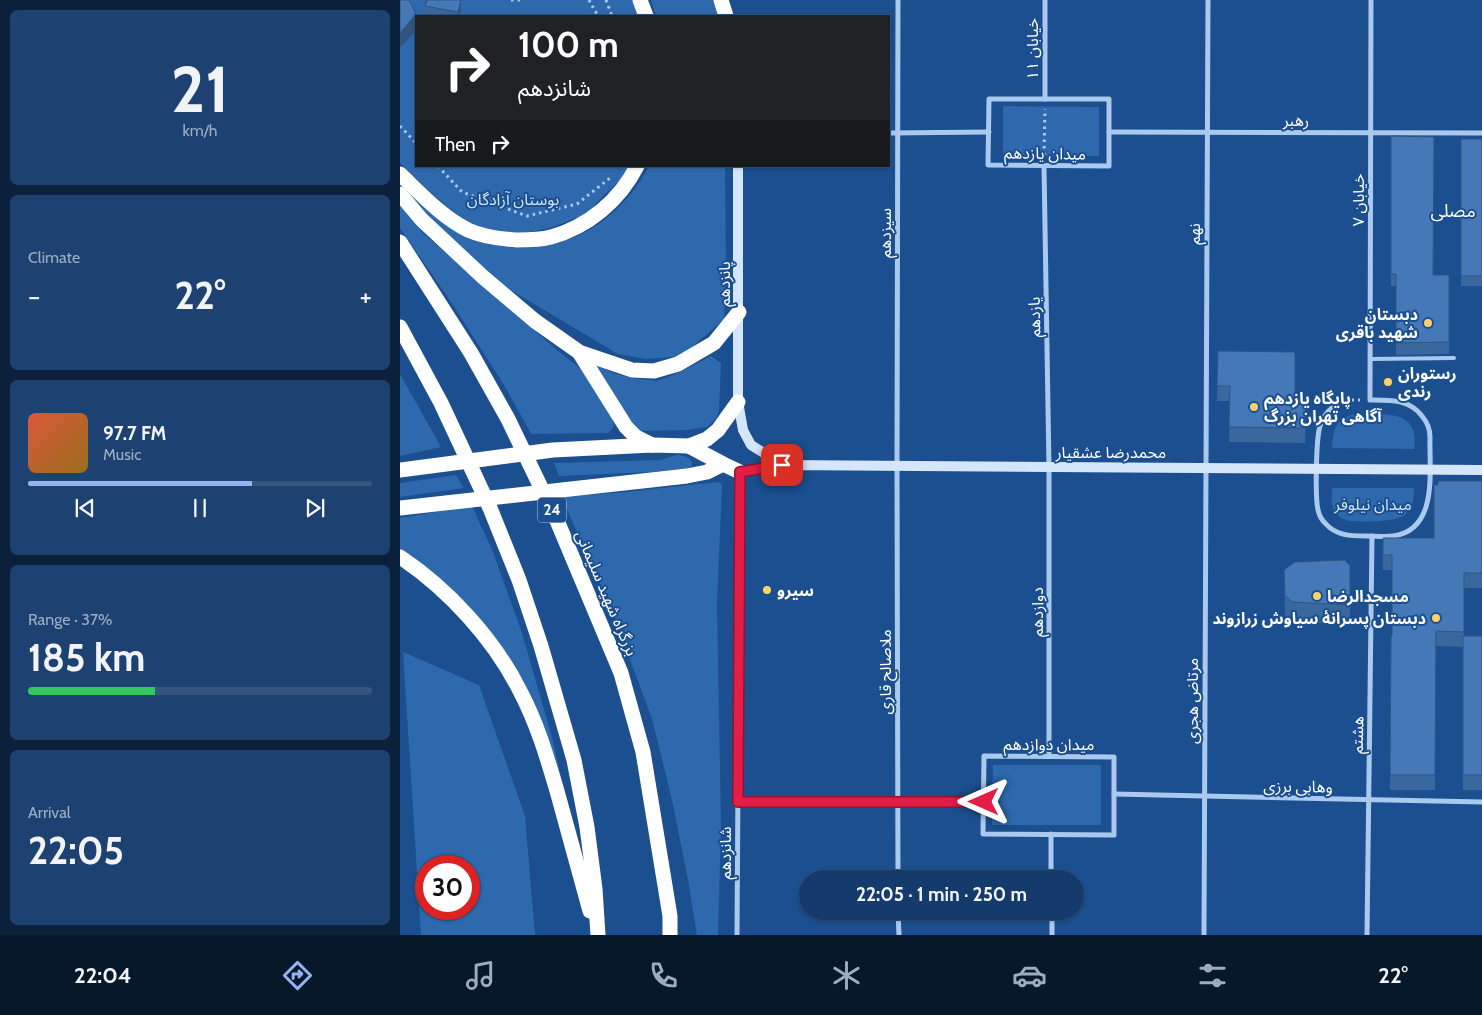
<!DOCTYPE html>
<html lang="en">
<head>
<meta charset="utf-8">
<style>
  body { margin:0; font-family:Cabin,"Noto Sans Arabic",sans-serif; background:#1d4271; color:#f1f3f6; height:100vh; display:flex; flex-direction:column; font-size:19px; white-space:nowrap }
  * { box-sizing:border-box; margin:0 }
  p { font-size:16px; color:#9dadc1 }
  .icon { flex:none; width:28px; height:28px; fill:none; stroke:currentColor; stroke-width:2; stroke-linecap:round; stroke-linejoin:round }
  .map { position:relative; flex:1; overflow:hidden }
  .drawer { display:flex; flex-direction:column; gap:10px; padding:10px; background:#0b203b; width:400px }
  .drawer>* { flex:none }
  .guide { position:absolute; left:15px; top:15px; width:475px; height:152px; border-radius:0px; box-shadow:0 1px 4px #0004,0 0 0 1px #33557e; background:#202124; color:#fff; overflow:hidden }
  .speed { position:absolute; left:15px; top:855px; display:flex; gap:10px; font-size:25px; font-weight:700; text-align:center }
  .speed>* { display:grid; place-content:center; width:65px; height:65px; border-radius:50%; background:#143b6b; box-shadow:0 1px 4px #0004,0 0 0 1px #33557e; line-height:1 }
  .speed .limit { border:8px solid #d22; background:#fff; color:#111 }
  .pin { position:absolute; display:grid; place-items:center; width:42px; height:42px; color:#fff; margin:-21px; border-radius:10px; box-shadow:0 2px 8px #0006 }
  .me { position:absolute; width:55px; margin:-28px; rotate:270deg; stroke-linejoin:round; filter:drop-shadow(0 0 4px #0008) }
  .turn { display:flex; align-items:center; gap:18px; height:105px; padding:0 20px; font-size:22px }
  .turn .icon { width:65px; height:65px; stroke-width:2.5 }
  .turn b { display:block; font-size:35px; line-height:42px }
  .then { display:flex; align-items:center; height:48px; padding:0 20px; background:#0003; gap:10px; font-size:19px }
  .big { font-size:38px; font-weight:800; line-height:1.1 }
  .drawer .tile { flex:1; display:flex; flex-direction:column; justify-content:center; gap:8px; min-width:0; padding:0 18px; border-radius:8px; background:#1d4271 }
  .drawer .dial { align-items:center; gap:0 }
  .dial b { font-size:65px; line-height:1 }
  .song { display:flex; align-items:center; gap:15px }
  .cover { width:60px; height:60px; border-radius:8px; background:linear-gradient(135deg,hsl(10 70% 55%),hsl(40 70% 35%)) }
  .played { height:5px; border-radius:2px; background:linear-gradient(90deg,#95b2f1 65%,#33557e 65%) }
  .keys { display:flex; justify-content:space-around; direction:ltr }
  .heat { display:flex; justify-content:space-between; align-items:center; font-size:28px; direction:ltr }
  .charge { height:8px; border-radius:4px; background:linear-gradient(90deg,#34c759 37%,#33557e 0) }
  .trip { position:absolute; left:399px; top:870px; width:285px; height:50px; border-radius:25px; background:#143b6b; box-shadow:0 1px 4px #0004,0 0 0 1px #33557e; font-weight:800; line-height:50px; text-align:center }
  .menu { display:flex; height:80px; justify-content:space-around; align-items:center; background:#08182b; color:#9dadc1 }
  .menu .icon { width:35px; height:35px }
  .menu .on { color:#95b2f1 }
  .menu b { font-size:22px; color:#f1f3f6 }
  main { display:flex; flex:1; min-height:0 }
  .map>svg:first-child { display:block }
</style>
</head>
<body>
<main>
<section class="drawer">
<div class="tile dial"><b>21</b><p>km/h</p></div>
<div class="tile"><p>Climate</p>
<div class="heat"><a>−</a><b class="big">22°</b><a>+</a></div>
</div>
<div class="tile">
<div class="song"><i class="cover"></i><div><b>97.7 FM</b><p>Music</p></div></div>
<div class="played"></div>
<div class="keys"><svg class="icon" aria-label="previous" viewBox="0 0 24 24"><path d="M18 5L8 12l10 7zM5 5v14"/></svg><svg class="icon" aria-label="pause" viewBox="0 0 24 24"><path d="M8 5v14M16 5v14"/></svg><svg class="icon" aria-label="next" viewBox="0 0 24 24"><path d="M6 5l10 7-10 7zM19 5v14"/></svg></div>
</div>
<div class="tile"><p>Range · 37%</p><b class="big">185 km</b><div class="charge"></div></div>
<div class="tile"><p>Arrival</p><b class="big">22:05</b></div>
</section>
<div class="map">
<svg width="1082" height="935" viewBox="0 0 1082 935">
  <rect width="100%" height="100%" fill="#1b4f8f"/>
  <!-- green -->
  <g fill="#2e69ad" fill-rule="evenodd">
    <path d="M0 0H233L241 16H16V166H229C222 179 215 186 204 195 198 201 192 209 185 214 181 217 175 218 171 220 141 234 104 238 74 224 50 213 19 181 0 163Z"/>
    <path d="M251 0H315L319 16H256Z"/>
    <path d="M603 106 699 107V156H603Z"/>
    <path d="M249 166H325L326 270 324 319 282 356 246 359 218 354 107 288 63 251 34 222 0 184C16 196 32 208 49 220 57 226 64 234 73 239 84 245 98 246 110 247 171 252 221 219 249 166Z"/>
    <path d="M0 204 22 232 158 351 176 365 191 379 212 414 214 426 208 433 131 434 107 390 53 305 0 228Z"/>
    <path d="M311 356 321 363 319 409 317 417 307 427 287 430 234 431 193 363 213 373 232 378 257 381 280 372Z"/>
    <path d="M0 374 41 447 0 456Z"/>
    <path d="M951 415C970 415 1009 408 1014 433 1015 438 1015 444 1014 449L932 448C933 433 934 420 951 415Z"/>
    <path d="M277 455C285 456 290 456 292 464L290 468 252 472 159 476 154 463 260 460Z"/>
    <path d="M56 475 64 488 0 497V483Z"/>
    <path d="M318 482 322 484 317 604 321 825 318 935H297L288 880 272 800 252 719 212 610 161 496C214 495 266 487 318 482Z"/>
    <path d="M932 488H1014C1014 499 1013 509 1003 516 995 522 956 523 946 520 942 519 939 517 936 514 930 506 932 497 932 488Z"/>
    <path d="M72 506 93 552 122 633 153 741 166 800 120 681 0 551V518Z"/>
    <path d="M3 652 79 685 125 816 135 935H21ZM26 866H69V909H26Z"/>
    <path d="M593 765H701V825H592Z"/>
  </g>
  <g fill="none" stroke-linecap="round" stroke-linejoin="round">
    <!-- path -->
    <g stroke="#a9c9ee" stroke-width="3" stroke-dasharray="2.5 4" stroke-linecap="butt">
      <path d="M111 0H120"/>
      <path d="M189 0 198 16"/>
      <path d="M206 0 212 16"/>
      <path d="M0 126 16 143"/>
      <path d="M644 155 645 109"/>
      <path d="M38 166 62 192 127 216 177 204 210 178"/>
      <path d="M939 403 949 400H960"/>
    </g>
    <!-- lane -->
    <path stroke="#a9c9ee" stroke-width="4" d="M971 359 1054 358"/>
    <!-- street -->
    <g stroke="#a9c9ee" stroke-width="5">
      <path d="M645 0V99"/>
      <path d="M589 99H709V166L588 165Z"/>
      <path d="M709 132 1082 133"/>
      <path d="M489 133 589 132"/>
      <path d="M644 166 649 467V756"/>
      <path d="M932 408C926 413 922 419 920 426 916 439 915 497 918 510 919 515 921 519 925 523 936 536 951 536 966 536 975 536 984 537 993 536 1039 530 1029 470 1030 437 1030 429 1027 422 1022 416 1009 399 990 400 970 400L971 0"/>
      <path d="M584 756 714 757V835L583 834Z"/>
      <path d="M714 794 1082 802"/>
      <path d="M338 802 583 803"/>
      <path d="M651 834V879"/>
      <path d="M498 879 497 466 498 0"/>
      <path d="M498 911 499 935"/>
      <path d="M652 911V935"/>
      <path d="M337 935 340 473"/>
      <path d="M804 935 808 0"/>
      <path d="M967 935 972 536"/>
    </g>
    <!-- secondary -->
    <g stroke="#d6e6fa" stroke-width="10">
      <path d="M338 166V402L343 430 351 445 383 465"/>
      <path d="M340 472 383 465 1082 470"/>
    </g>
    <!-- highway -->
    <g stroke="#fff" stroke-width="15">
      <path d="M240 0 246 16"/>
      <path d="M321 0 326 16"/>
      <path d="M0 174C21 194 42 217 68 230 83 237 100 239 117 240 128 240 140 240 151 237 188 227 220 200 237 166"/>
      <path d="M0 194 22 220 83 277 135 321 179 352 232 370 254 371 278 364 314 343 339 312"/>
      <path d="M0 242 71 353 108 419 158 523 221 673 243 752 270 916V935"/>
      <path d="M0 327 41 403 90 508 119 580 141 646 174 760 187 827 195 889 198 935"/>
      <path d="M179 352 226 427 236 437 252 445"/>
      <path d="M289 446 323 464 340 472"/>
      <path d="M0 470 153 450 252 445 289 446 307 439 318 430 338 402"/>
      <path d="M0 508 287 476 307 472 323 464"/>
      <path d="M0 557C48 589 94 639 120 691 137 723 147 757 157 791 168 831 179 871 190 911"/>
    </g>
  </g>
  <!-- wall -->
  <g fill="#3a679d">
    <path d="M25 6 61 9 59 16H25Z"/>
    <path d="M991 136 1033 275H1049V354L996 355V286H991Z"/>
    <rect x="1061" y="139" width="21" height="147"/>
    <path d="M818 351 895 395H906L905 443 829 442 830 401H817Z"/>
    <path d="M1082 481V588H1064V636H1082V790H1063V647L1036 646 1035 790H990L991 636H992V570H983V538H1034Z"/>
    <path d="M950 566V625L892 622 885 615 884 570Z"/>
  </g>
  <!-- shaded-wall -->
  <g fill="#305480">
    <path d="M61 0V9L59 16H58Z"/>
    <path d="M16 14V30L0 48V33Z"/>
  </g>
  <!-- building -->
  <g fill="#4478b7" stroke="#305480">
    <path d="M0 0H9L16 14 0 33Z"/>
    <path d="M27 0H61L58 12 25 6Z"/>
    <path d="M991 136 1034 137 1033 275H1049V342L996 343V274H991Z"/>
    <rect x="1061" y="139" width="21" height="137"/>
    <path d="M818 351 895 352V395H906L905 428 829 427 830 386H817Z"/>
    <path d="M1038 481H1082V573H1064V632L1036 631 1035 775H990L991 636H992V555H983V538H1034V485H1038Z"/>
    <path d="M945 560 950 566V605L892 602 885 595 884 570 895 562Z"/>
    <rect x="1063" y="636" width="19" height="139"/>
  </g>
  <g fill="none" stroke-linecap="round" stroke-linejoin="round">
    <defs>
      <path id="route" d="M382 465 340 472 338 802H584"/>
    </defs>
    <!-- route casing -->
    <use href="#route" stroke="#92132f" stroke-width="12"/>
    <!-- route -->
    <use href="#route" stroke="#e11d48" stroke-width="9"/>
  </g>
  <!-- markers -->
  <g fill="#ffd166" stroke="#1b4f8f" stroke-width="2">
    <circle cx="1028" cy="323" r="5"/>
    <circle cx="988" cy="382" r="5"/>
    <circle cx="854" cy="407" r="5"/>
    <circle cx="367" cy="590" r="5"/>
    <circle cx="917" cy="596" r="5"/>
    <circle cx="1036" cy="618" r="5"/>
  </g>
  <g text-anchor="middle" stroke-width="4" stroke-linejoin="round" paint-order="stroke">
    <!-- shield labels -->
    <rect fill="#1b4f8f" stroke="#bbcadd" stroke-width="1" x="138" y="497.5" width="28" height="25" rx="4"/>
    <g font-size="15" font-weight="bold" fill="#fff">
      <text x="152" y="515">24</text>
    </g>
    <!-- street labels -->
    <g font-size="16" fill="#fff" stroke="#1b4f8f">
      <text transform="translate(632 49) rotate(-90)" y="6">خیابان ۱۱</text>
      <text x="896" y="126">رهبر</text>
      <text transform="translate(645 153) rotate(1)" y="6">میدان یازدهم</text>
      <text transform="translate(958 200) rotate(-90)" y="6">خیابان ۷</text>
      <text transform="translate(485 233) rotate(-90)" y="6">سیزدهم</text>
      <text transform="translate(794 234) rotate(-90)" y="6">نهم</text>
      <text transform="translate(324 284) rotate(-90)" y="6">پانزدهم</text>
      <text transform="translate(634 317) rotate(-91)" y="6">یازدهم</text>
      <text x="711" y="458">محمدرضا عشقیار</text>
      <text transform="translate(207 593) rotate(67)" y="6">بزرگراه شهید سلیمانی</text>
      <text transform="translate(637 612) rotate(-90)" y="6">دوازدهم</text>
      <text transform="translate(485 672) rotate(-90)" y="6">ملاصالح قاری</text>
      <text transform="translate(792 701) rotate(-90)" y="6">مرتاض هجری</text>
      <text transform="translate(957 735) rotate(-89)" y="6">هشتم</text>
      <text x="649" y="750">میدان دوازدهم</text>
      <text transform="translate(898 786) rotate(1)" y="6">وهابی برزی</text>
      <text transform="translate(325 853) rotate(-90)" y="6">شانزدهم</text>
    </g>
    <!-- park labels -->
    <g font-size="16" fill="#cfe3fa" stroke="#1b4f8f">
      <text x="113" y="205">بوستان آزادگان</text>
      <text x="973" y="510">میدان نیلوفر</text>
    </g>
    <!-- poi labels -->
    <g font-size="16" font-weight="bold" fill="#fff" stroke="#1b4f8f" text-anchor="start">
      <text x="1018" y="320" text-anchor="end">دبستان<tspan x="1018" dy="18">شهید باقری</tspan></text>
      <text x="998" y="379">رستوران<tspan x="998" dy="18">رندی</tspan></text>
      <text x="864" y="404">پایگاه یازدهم<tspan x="864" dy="18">آگاهی تهران بزرگ</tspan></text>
      <text x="377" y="596">سیرو</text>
      <text x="927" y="602">مسجدالرضا</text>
      <text x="1026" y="624" text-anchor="end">دبستان پسرانهٔ سیاوش زرازوند</text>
    </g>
    <!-- neighbourhood labels -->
    <g font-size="18" fill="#fff" stroke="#1b4f8f">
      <text x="1053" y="217">مصلی</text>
    </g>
  </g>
</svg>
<div class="speed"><div class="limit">30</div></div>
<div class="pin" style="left:382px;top:465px;background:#d93025"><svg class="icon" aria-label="arrive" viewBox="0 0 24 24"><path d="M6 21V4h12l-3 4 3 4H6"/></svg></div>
<svg class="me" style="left:584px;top:802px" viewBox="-20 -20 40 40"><path d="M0-17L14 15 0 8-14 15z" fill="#e11d48" stroke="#fff" stroke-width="4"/></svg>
<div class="trip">22:05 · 1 min · 250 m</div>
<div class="guide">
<div class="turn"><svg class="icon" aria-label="right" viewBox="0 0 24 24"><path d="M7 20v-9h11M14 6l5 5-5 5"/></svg><div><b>100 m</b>شانزدهم</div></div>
<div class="then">Then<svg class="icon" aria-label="right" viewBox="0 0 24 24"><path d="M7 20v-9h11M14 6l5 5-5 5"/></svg></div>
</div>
</div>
</main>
<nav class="menu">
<b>22:04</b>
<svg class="icon on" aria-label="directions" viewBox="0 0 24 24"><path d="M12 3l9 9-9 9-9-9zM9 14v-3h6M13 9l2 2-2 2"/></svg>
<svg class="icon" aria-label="music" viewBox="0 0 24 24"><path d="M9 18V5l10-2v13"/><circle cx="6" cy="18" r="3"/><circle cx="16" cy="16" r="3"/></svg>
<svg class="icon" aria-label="phone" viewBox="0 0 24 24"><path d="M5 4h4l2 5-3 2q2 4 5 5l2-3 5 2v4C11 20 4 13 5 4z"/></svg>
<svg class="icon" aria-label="climate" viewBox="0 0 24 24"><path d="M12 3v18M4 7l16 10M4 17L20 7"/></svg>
<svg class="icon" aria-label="car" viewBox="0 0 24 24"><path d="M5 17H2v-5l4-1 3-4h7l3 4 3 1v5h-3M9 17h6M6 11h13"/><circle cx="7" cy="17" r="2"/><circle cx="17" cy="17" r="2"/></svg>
<svg class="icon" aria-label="filters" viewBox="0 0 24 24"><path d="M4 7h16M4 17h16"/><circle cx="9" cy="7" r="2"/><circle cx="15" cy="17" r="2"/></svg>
<b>22°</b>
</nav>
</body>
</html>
